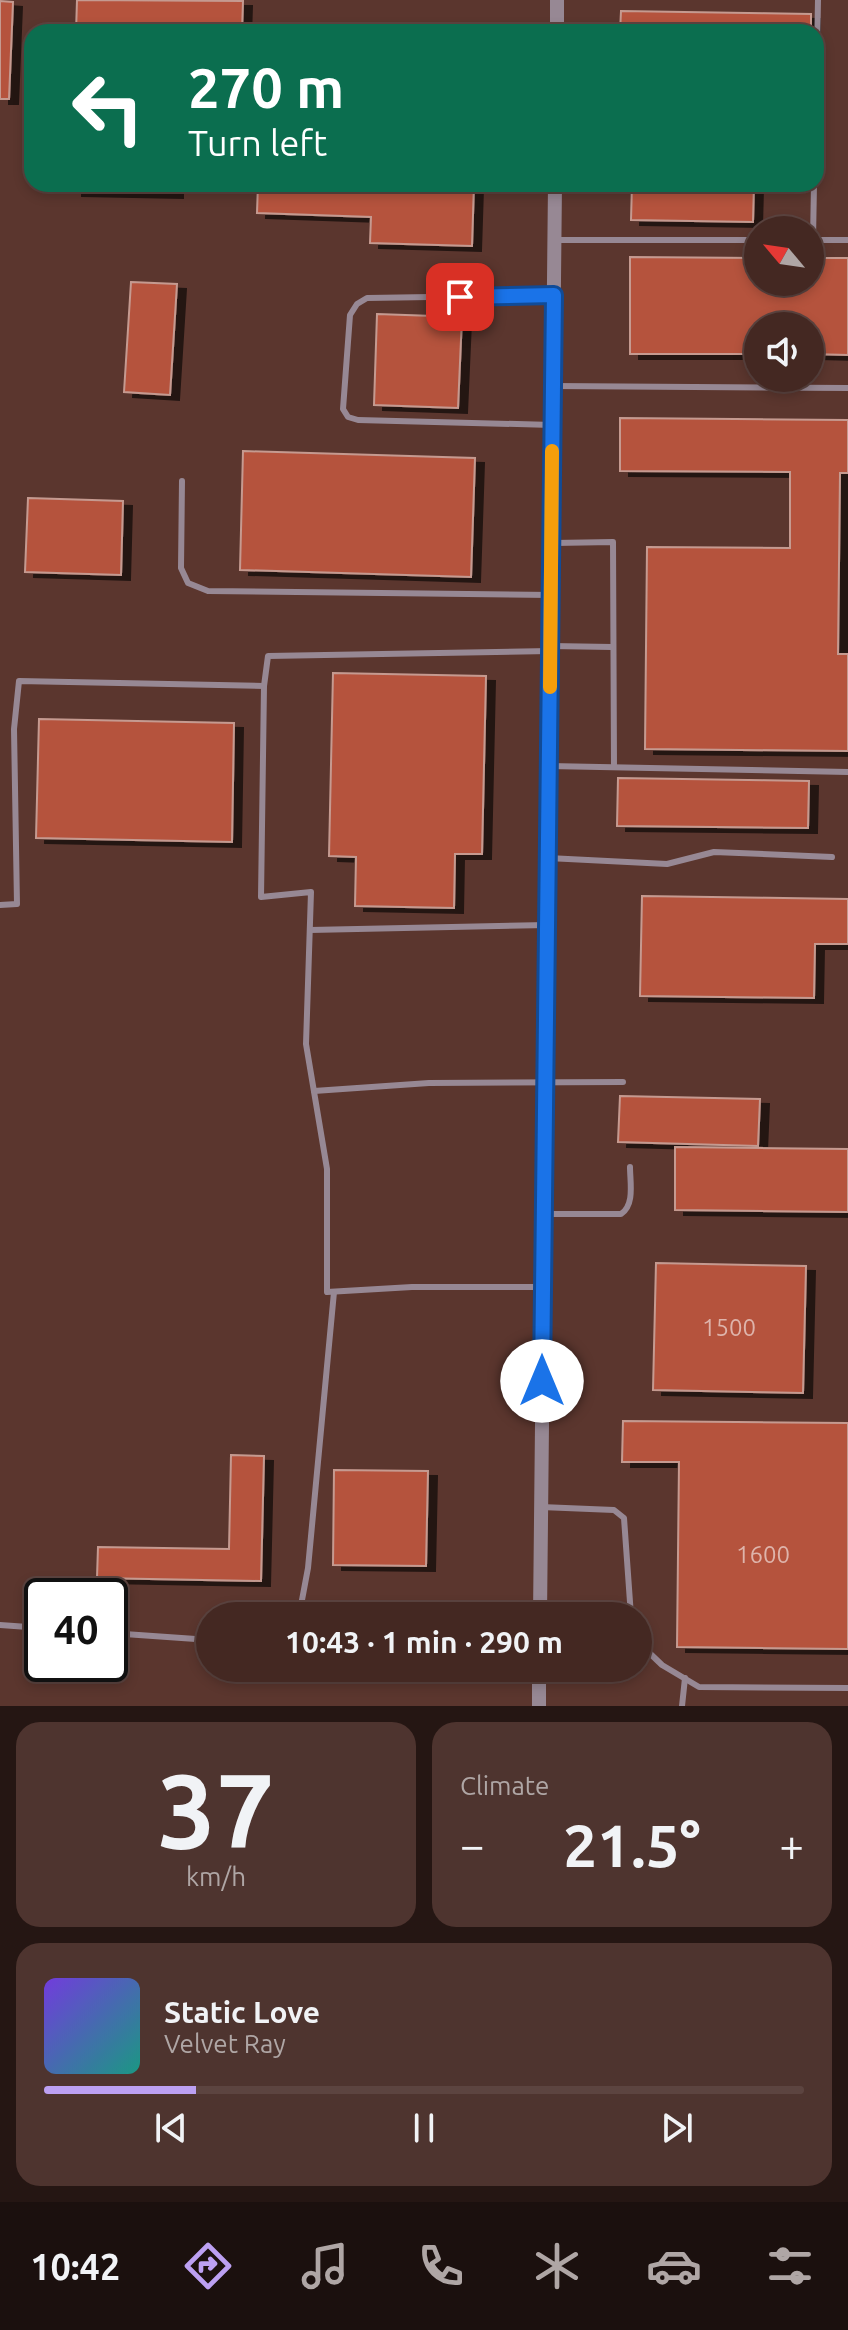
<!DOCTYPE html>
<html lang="en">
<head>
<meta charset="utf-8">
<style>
  body { margin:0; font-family:Ubuntu,sans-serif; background:#4e342f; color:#f1f3f6; height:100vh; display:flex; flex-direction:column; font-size:30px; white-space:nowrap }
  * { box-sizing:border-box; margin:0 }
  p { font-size:26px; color:#afa6a5 }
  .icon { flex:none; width:44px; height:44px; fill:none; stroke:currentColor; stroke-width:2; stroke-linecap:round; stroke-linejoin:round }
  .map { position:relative; height:1706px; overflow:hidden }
  .drawer { display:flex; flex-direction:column; gap:16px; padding:16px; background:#251613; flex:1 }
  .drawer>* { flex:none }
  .top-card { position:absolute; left:24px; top:24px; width:800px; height:168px; border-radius:24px; box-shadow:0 4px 12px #0003,0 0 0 2px #5c4440; background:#0b6e4f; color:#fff; overflow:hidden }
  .needle { width:52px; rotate:299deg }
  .tools { position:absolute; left:744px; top:216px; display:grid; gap:16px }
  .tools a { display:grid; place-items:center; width:80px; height:80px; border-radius:50%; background:#442822; box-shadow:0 4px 12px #0003,0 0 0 2px #5c4440; font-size:40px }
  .speed { position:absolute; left:24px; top:1578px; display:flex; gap:16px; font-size:40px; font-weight:700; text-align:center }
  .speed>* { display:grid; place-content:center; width:104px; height:104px; border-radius:50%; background:#442822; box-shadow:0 4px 12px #0003,0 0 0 2px #5c4440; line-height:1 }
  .speed .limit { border:4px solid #111; border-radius:12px; background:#fff; color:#111 }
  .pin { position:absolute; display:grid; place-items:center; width:68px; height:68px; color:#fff; margin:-34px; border-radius:16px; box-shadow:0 4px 12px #0006 }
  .me { position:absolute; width:88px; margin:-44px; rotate:0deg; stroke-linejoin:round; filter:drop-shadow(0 0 6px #0008) }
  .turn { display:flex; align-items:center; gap:28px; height:168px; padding:0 32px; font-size:36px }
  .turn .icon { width:104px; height:104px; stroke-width:2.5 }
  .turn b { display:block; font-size:56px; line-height:68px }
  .big { font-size:60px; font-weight:700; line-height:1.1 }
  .drawer .card { flex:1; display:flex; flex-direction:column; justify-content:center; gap:12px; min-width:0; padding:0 28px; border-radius:24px; background:#4e342f }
  .drawer .dial { align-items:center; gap:0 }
  .dial b { font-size:104px; line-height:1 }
  .song { display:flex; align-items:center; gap:24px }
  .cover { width:96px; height:96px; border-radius:12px; background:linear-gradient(135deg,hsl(260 70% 55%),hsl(170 70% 35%)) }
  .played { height:8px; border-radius:4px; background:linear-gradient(90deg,#bca0f2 20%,#5c4440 20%) }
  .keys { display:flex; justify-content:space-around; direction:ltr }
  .heat { display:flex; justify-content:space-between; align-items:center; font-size:44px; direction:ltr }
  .drawer .tiles { flex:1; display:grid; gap:16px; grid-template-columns:1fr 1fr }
  .card:last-child { grid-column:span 2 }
  .trip { position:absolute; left:196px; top:1602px; width:456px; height:80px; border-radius:40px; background:#442822; box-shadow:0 4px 12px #0003,0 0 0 2px #5c4440; font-weight:700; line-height:80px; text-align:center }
  .menu { display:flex; height:128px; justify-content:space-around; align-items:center; background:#1b100e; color:#afa6a5 }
  .menu .icon { width:56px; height:56px }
  .menu .current { color:#bca0f2 }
  .menu b { font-size:36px; color:#f1f3f6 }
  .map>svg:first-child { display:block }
</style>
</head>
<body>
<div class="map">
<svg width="848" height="1706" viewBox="0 0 848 1706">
  <defs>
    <filter id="shadow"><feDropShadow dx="9" dy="5" stdDeviation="0" flood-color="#0009"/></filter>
  </defs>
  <rect width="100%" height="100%" fill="#5b362e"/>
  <!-- building -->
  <g fill="#b5533e" stroke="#c59a90" stroke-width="2" filter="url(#shadow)">
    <path d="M77 0 243 1 242 32H76Z"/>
    <path d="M0 1 13 2 9 99H0Z"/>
    <path d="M621 11 811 14V32H620Z"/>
    <path d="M73 184H174V193L73 191Z"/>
    <path d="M258 184H474L472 246 370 243 371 217 257 213Z"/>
    <path d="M632 184H754L753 222 631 220Z"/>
    <path d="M630 257 758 258V282H810V258H848V355L810 354V326H758V354H630Z"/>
    <path d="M131 282 177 284 170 395 124 392Z"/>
    <path d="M377 314 462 317 458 408 374 405Z"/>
    <path d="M620 418 848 420V473H840L838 654H848V751L645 749 647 547 790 548V472L620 471Z"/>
    <path d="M243 451 475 458 471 577 240 570Z"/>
    <path d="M28 498 123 501 121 575 25 572Z"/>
    <path d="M333 673 486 676 482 854H455L454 908 355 906 356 857 329 856Z"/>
    <path d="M39 719 234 723 232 842 36 838Z"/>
    <path d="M618 778 809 781 808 828 617 826Z"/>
    <path d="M642 896 848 899V944H815L814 998 640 996Z"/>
    <path d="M620 1096 760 1099 758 1146 618 1142Z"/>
    <path d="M675 1147 848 1149V1212L675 1210Z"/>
    <path d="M656 1263 806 1266 803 1393 653 1390Z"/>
    <path d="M623 1421 848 1423V1649L677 1647 679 1462H622Z"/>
    <path d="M231 1455 264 1456 261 1581 97 1578 98 1547 229 1549Z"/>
    <path d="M334 1470 428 1471 426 1566 333 1565Z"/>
  </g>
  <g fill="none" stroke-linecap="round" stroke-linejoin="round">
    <!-- service -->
    <g stroke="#978894" stroke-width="6">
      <path d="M816 105 818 0"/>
      <path d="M814 184 813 240H848"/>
      <path d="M554 240H758"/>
      <path d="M553 386 848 388"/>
      <path d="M553 425 358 420 348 417 343 409 350 315 357 304 367 298 554 295"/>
      <path d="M182 481 181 568 188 583 208 591 551 595"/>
      <path d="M554 543 613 542 614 767"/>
      <path d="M551 646 612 647"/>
      <path d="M549 766 848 772"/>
      <path d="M548 858 667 864 714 852 832 857"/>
      <path d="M0 905 17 904 14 729 19 681 264 686"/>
      <path d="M310 930 547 925"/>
      <path d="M314 1091 429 1083 623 1082"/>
      <path d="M544 1214H621C635 1205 630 1182 630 1167"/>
      <path d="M543 1287H412L327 1292V1169L306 1044 311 892 261 897 264 686 268 656 550 651"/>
      <path d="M541 1507 614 1510 624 1518 631 1616"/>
      <path d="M299 1616 308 1568 334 1292"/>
      <path d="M0 1625 42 1628"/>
      <path d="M110 1633 210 1640"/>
      <path d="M638 1642 662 1665 699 1687 848 1688"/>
      <path d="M682 1706 685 1678"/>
    </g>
    <!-- tertiary -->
    <g stroke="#978894" stroke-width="14">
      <path d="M557 32V0"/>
      <path d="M540 1616 555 184"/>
      <path d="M539 1706V1668"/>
    </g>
  </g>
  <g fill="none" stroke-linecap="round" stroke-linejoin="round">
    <defs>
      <path id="route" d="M460 297 554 295 542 1381"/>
    </defs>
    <!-- route casing -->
    <use href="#route" stroke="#114b97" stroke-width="20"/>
    <!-- route -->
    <use href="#route" stroke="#1a73e8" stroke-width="14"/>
    <!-- slow -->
    <path stroke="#f59e0b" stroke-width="14" d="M550 687 552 451"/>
  </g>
  <g text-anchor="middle" stroke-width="8" stroke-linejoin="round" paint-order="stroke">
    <!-- number labels -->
    <g font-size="24" fill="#deb4ab">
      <text x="729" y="1336">1500</text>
      <text x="763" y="1563">1600</text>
    </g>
  </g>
</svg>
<div class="tools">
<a><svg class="needle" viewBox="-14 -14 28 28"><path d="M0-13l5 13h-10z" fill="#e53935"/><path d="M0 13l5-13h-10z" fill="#afa6a5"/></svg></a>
<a><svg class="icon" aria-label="sound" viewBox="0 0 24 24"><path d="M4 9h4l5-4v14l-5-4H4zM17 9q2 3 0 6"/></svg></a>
</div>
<div class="speed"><div class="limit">40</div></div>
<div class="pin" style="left:460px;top:297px;background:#d93025"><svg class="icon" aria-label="arrive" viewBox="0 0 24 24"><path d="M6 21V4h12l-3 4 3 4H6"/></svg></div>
<svg class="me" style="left:542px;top:1381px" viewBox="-20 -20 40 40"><circle r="19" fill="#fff"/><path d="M0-13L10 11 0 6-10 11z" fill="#1a73e8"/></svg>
<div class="trip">10:43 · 1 min · 290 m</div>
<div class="top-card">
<div class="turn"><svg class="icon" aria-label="left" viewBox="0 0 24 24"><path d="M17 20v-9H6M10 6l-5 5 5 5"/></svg><div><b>270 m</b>Turn left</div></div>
</div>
</div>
<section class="drawer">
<div class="tiles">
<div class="card dial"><b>37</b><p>km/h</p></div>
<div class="card"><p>Climate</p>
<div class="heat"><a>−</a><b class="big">21.5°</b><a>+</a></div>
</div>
<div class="card">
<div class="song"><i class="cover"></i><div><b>Static Love</b><p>Velvet Ray</p></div></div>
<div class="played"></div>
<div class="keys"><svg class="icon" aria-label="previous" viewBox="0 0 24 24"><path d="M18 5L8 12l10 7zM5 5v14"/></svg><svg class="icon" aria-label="pause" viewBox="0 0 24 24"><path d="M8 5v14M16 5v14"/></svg><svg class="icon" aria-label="next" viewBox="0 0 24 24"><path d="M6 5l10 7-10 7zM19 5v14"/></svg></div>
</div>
</div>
</section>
<nav class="menu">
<b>10:42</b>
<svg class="icon current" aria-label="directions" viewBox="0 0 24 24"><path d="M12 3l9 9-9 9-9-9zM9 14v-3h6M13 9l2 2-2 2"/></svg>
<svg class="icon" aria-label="music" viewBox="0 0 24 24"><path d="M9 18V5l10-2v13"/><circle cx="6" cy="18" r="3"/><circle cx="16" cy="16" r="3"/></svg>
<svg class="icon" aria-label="phone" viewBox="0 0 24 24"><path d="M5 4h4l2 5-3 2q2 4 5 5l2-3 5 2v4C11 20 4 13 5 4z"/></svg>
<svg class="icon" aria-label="climate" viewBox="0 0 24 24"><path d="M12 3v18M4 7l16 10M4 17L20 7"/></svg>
<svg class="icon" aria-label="car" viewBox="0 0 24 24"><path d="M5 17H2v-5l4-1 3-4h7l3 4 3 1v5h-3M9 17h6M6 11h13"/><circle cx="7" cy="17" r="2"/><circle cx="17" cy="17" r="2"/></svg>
<svg class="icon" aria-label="filters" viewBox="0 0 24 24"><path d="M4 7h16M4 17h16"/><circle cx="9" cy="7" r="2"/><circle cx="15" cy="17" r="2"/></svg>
</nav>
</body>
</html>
